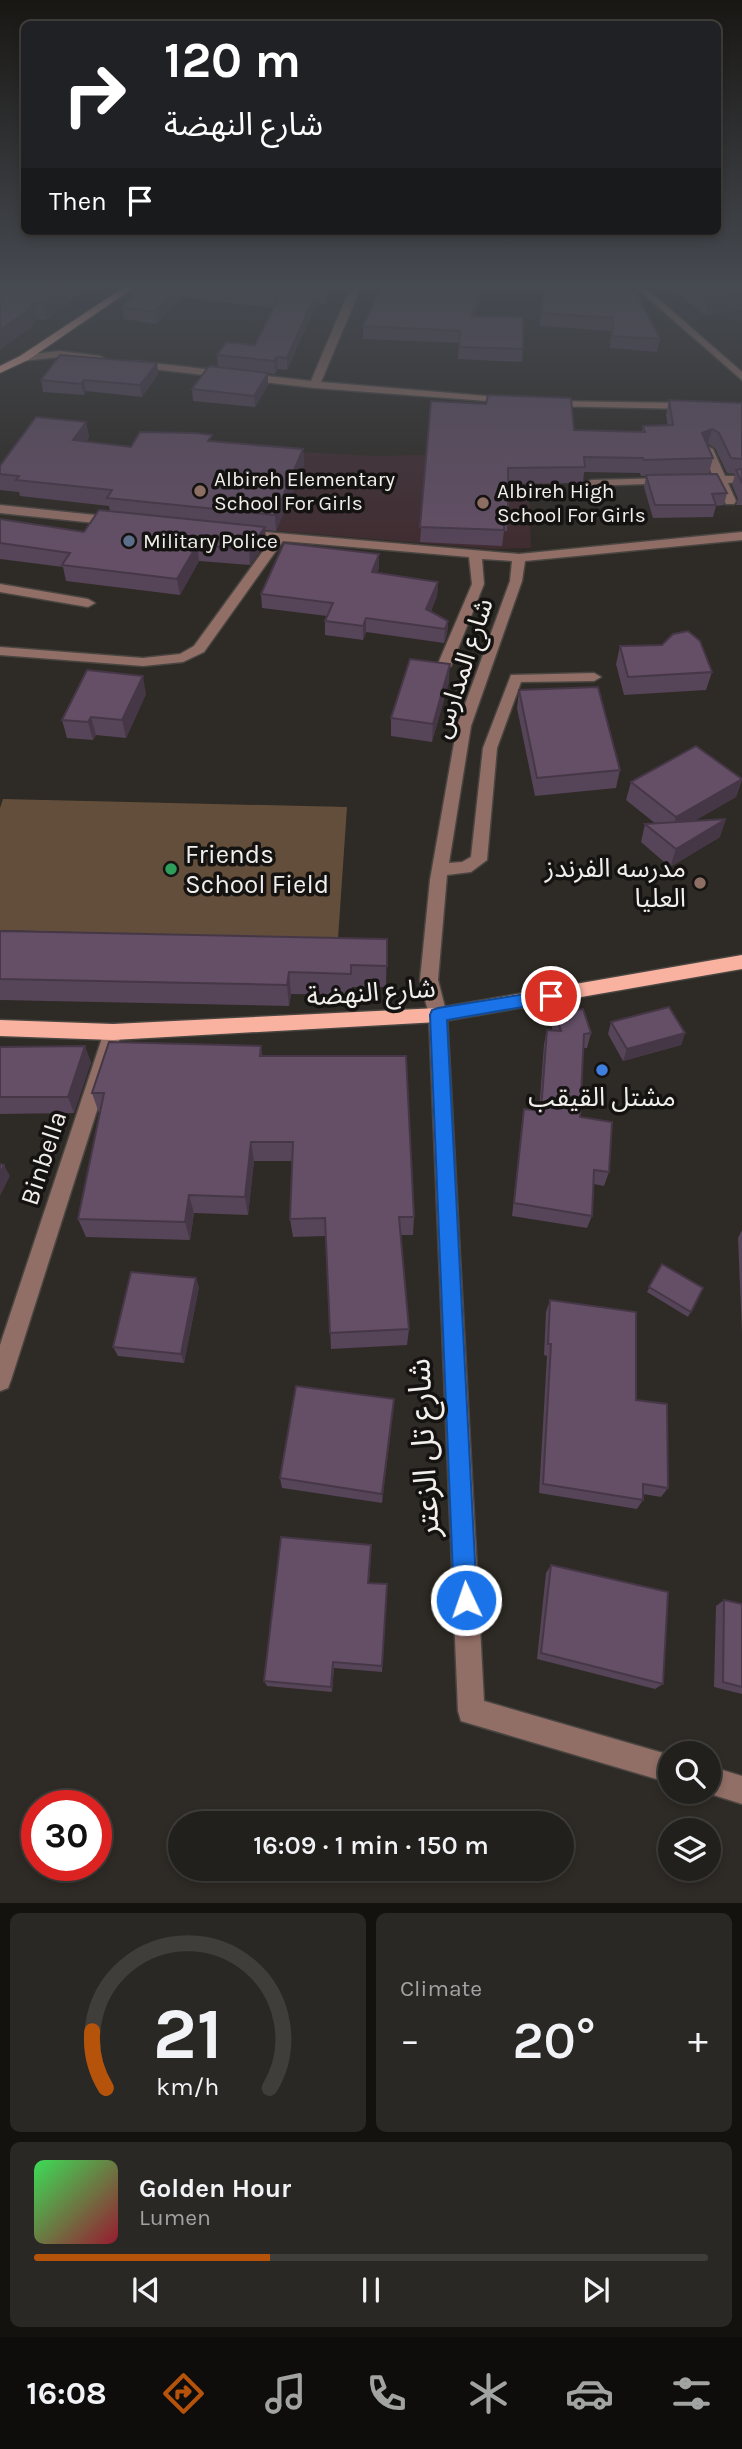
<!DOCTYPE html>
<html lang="en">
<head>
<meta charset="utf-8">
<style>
  body { margin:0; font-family:Karla,"Noto Sans Arabic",sans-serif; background:#2a2825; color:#f1f3f6; height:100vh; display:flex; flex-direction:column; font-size:26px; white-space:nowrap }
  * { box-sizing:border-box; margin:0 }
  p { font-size:23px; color:#a2a3a3 }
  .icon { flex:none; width:38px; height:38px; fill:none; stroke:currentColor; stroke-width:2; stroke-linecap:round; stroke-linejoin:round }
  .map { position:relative; height:1903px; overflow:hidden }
  .drawer { display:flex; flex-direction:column; gap:10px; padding:10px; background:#13120f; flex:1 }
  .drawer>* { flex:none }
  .top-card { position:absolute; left:21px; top:21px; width:700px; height:214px; border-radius:10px; box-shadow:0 4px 10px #0003,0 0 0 2px #3f3e3b; background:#202124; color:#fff; overflow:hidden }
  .fabs { position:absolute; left:658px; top:1741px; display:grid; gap:14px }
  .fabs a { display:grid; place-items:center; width:63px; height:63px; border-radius:50%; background:#22201c; box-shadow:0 4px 10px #0003,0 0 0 2px #3f3e3b; font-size:35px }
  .speed { position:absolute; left:21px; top:1790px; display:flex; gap:14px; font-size:35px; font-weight:700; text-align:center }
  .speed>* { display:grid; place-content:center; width:91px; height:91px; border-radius:50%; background:#22201c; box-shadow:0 4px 10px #0003,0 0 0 2px #3f3e3b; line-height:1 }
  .speed .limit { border:10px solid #d22; background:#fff; color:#111 }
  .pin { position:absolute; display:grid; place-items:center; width:60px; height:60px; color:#fff; margin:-30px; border:4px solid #fff; border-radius:50%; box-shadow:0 2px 7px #0007 }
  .me { position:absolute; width:77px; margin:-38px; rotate:357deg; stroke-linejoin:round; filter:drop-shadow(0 0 5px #0008) }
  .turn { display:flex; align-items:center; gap:24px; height:147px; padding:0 28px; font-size:32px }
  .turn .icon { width:91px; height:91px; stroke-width:2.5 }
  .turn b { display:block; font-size:49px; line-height:60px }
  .then { display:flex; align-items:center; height:66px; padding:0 28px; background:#0003; gap:14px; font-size:26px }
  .big { font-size:52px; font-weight:600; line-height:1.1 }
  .drawer .tile { flex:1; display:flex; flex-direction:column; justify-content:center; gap:10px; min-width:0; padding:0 24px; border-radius:10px; background:#2a2825 }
  .drawer .dial { align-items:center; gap:0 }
  .dial svg { height:182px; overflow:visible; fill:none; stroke:#3f3e3b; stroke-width:7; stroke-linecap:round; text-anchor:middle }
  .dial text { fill:#f1f3f6; stroke:none }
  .song { display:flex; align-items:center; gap:21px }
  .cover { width:84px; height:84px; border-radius:10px; background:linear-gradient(135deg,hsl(130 70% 55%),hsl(350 70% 35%)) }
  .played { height:7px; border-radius:4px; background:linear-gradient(90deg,#b45309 35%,#3f3e3b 35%) }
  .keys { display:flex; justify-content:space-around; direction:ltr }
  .heat { display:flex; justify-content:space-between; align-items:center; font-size:38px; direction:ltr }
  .drawer .tiles { flex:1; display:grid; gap:10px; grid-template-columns:1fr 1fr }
  .tile:last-child { grid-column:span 2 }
  .trip { position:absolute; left:168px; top:1811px; width:406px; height:70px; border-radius:35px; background:#22201c; box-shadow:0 4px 10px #0003,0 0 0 2px #3f3e3b; font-weight:600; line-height:70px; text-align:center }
  .tabs { display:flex; height:112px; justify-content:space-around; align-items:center; background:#0e0d0b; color:#a2a3a3 }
  .tabs .icon { width:49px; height:49px }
  .tabs .on { color:#b45309 }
  .tabs b { font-size:32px; color:#f1f3f6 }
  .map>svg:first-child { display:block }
</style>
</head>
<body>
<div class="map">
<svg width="742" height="1903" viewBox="0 0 742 1903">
  <rect width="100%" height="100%" fill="#2e2a25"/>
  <!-- education -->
  <path fill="#402c31" d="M201 447 373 456 528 453 531 548 492 549 160 521Z"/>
  <!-- green -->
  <path fill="#624e3a" d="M3 799 347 807 338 939 0 930V808Z"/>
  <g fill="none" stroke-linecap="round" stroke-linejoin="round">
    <defs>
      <g id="minor">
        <path d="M352 284H362L321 382 511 398 515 399V403L315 388 135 367 130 364 135 361 311 381Z"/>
        <path d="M632 284H641L742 372V380Z"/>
        <path d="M59 351 100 356 105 359 100 362 59 357 24 361 19 358 24 355Z"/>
        <path d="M550 401 690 403 695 406 690 409 546 406V402Z"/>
        <path d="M707 446 713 449 725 476H742V482L728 483 736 501 734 504H726L716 483H697L691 480 697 477 713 476 701 449Z"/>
        <path d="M669 478 673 479V483L591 486 585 483 591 480Z"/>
        <path d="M0 505 114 517 120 521 114 525 0 513Z"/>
        <path d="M243 530 519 554 742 532V540L525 561 522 581 471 726 449 863 462 862 471 857 483 748 511 675 594 673 601 677 594 681 521 682 497 748 487 860 471 872 447 875 438 980 447 1015 484 1701 670 1755V1783L471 1724 461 1721 458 1711 429 1015 420 980 430 880 457 726 510 581 512 561 482 559 484 584 451 666 444 670 437 666 472 584 469 557 283 541 204 652 183 662 143 666 0 655V647L143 658 180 654 194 646 271 540 239 537 237 534Z"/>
        <path d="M0 584 88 599 95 603 88 607 0 592Z"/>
        <path d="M113 1024 120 1027 122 1032 11 1380 8 1388 0 1391V1345L104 1032 106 1027Z"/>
        <path d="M709 1766 742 1776V1804L704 1792H709Z"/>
      </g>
      <g id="major">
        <path d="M129 284H139L28 360 0 373V366L20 356Z"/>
        <path d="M742 955V969L438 1022 113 1040 0 1036V1020L113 1024 438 1008Z"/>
      </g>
    </defs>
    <!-- minor casing -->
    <use href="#minor" stroke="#494541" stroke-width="3"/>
    <!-- major casing -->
    <use href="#major" stroke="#494541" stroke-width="3"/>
    <!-- minor -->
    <use href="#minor" fill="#916e66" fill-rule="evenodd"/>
    <!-- major -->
    <use href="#major" fill="#f9b1a0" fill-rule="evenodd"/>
  </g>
  <!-- wall -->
  <g fill="#564458">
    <path d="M0 284 87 288 46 320 37 319 29 329Z"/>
    <path d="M147 284H336L326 304 317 303 287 370 278 369 275 374 218 367 217 355 255 345 273 308 183 297 156 324 124 319 122 307Z"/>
    <path d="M663 284H742L705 315 680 295 675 296Z"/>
    <path d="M621 293 660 339 657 352 610 348 611 331 540 326 541 313Z"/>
    <path d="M475 316 523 349 522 362 458 359 459 343 363 339V326Z"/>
    <path d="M157 363 158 374 142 397 86 391 84 395 43 392 41 380Z"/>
    <path d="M268 385 255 407 193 401 192 389Z"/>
    <path d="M669 400 742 403V505H736L738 499 732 485 735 474 727 473 715 448 708 444H707L713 458 709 473 727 493 724 505 716 506 713 517 653 518 644 487 646 476H641L640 473 584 472 583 483 508 484V515L507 531H504L502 546 420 542 431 401 574 430 642 432 643 426H668L666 415Z"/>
    <path d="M86 422 89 437 86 442 131 447 212 441 303 449 304 465 276 531 265 530 266 543 250 565 199 561 180 595 66 581 63 567 0 559V519L84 532 110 511 109 506 20 496 19 492 0 490V474Z"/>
    <path d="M379 568 377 573 438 582 437 596 431 611 448 621 447 635 444 643 366 632 363 640 325 635V621L327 616 262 608 261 594Z"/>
    <path d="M620 646 712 672 706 690 624 695 616 664Z"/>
    <path d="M449 682 432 742 391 736V718Z"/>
    <path d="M519 690 620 770 616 788 535 796 517 708Z"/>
    <path d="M146 694 126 738 96 735 93 740 67 738 62 720Z"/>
    <path d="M742 779 736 797 694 821 720 837 670 867 641 842 645 824H656L626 800 631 782Z"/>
    <path d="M0 931 387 939 386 987H352L351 995 291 994 289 1006 0 1000Z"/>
    <path d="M555 1013 591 1033 587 1048H583L580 1117 609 1172 604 1186 594 1184 592 1216 587 1228 512 1216 522 1123 524 1109 539 1111 544 1044 547 1030H552V1027Z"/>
    <path d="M611 1022 685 1033 681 1045 623 1061 608 1034Z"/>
    <path d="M261 1046 262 1056 414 1217 413 1235H401L409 1329 407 1345 331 1349 326 1236 293 1237 290 1219 292 1161H254L248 1215 194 1213 190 1240 86 1237 78 1219 100 1113H99L92 1093Z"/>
    <path d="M0 1047 91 1062 74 1113 0 1114Z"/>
    <path d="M742 1230V1334L738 1238Z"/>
    <path d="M662 1264 703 1288 688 1317 647 1292Z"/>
    <path d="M199 1287 184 1363 118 1356 113 1347Z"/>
    <path d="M550 1300 636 1400 668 1488 661 1497 643 1494V1500L637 1509 539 1493 547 1356 544 1355 546 1312Z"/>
    <path d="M393 1411 382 1503 282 1488 280 1478Z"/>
    <path d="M371 1554 369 1583 387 1584 382 1672 334 1668 332 1692 267 1686 264 1681Z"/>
    <path d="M551 1565 663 1684 655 1689 537 1659 546 1573Z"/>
    <path d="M724 1600 742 1604V1694L714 1687 716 1606Z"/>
  </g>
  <!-- shaded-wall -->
  <g fill="#463747">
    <path d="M68 284H86L87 288 46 320 43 303Z"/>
    <path d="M330 284H336L326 304V291Z"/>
    <path d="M482 284H485L472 328V316Z"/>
    <path d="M678 284H682L680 295 675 296Z"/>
    <path d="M182 285 183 297 156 324 155 312Z"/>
    <path d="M317 291V303L287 370V358Z"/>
    <path d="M742 292V310L705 315 709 298Z"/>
    <path d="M34 303 37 319 29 329 0 350V330Z"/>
    <path d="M277 357 278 369 275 374 274 361Z"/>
    <path d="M157 363 158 374 142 397 140 385Z"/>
    <path d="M268 373V385L255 407 254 396Z"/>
    <path d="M84 380 86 391 84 395 81 384Z"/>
    <path d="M86 422 89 437 76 456 73 440Z"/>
    <path d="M712 429 708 444 699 448 702 433Z"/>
    <path d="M303 449 304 465 276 531 275 515Z"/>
    <path d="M265 527 266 543 250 565 249 549Z"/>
    <path d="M197 545 199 561 180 595 177 579Z"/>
    <path d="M379 554V568L372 586V572Z"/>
    <path d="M438 582 437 596 426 623V609Z"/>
    <path d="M366 618V632L363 640V626Z"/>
    <path d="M448 621 447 635 444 643 445 629Z"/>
    <path d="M450 664 449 682 432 742 433 724Z"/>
    <path d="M143 676 146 694 126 738 122 720Z"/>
    <path d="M91 717 96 735 93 740 88 722Z"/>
    <path d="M742 779 736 797 670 835 676 817Z"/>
    <path d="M726 819 720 837 670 867 676 849Z"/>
    <path d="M289 972 291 994 289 1006 287 985Z"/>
    <path d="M685 1033 681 1045 623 1061 627 1049Z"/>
    <path d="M85 1046 91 1062 74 1113 68 1097Z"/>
    <path d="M251 1142 254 1161 248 1215 245 1197Z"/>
    <path d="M4 1165 10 1176 0 1196V1174Z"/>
    <path d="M189 1195 194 1213 190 1240 185 1222Z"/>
    <path d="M196 1278 199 1287 184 1363 181 1354Z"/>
    <path d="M394 1399 393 1411 382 1503V1494Z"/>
    <path d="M333 1662 334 1668 332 1692 331 1687Z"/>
  </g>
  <!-- building -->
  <g fill="#644f66" stroke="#463747" stroke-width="2">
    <path d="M0 284H68L43 303H34L26 312 0 330Z"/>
    <path d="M147 284H330L326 291H317L287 358 277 357 274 361 217 355 226 342 255 345 279 297 182 285 155 312 122 307Z"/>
    <path d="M382 284H482L472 316 523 317V349L459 347 460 331 363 326Z"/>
    <path d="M546 284H616L621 293H636L660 339 612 336 613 318 541 313Z"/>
    <path d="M691 284H742V292L709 298Z"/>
    <path d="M60 355 157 363 140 385 84 380 81 384 41 380Z"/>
    <path d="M209 366 268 373 254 396 192 389Z"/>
    <path d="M488 395 571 398 574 430 645 432 643 426 673 425 669 400 742 403V459L731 458 719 433 712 429 702 433 713 458 644 460 643 458 584 457 585 467 508 468V515H504V530L420 527 431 401 486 404Z"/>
    <path d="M36 417 86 422 73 440 131 447 140 432 194 433 212 435 208 441 303 449 275 515 107 498 112 490 16 480 19 476 0 474V466Z"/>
    <path d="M742 469V483L736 470Z"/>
    <path d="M717 474 727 493 712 494 716 505H655L646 475Z"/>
    <path d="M99 510 265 527 249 549 197 545 177 579 62 565 70 553 0 543V519L84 532Z"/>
    <path d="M284 543 379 554 372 572 438 582 426 609 448 621 445 629 366 618 363 626 325 621 333 603 261 594Z"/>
    <path d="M688 631 700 641 712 672 628 677 620 646 662 645 673 634Z"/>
    <path d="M410 659 450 664 433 724 391 718Z"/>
    <path d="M87 670 143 676 122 720 91 717 88 722 62 720Z"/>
    <path d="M598 687 620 770 537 778 519 690Z"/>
    <path d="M696 746 742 779 676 817 631 782Z"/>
    <path d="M726 819 676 849 645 824Z"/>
    <path d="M0 931 387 939V966L351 965V974L289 972 287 985 0 979Z"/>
    <path d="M669 1007 685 1033 627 1049 611 1022Z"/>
    <path d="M583 1009 591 1033 584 1034 580 1117 612 1122 609 1172 594 1170 592 1216 514 1203 524 1109 541 1111 547 1030 561 1031 555 1013Z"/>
    <path d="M109 1042 261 1046 260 1056H406L414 1217H399L409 1329 330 1333 325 1218 290 1219 293 1142H251L245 1197 189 1195 185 1222 78 1219 104 1093H92Z"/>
    <path d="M85 1046 68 1097H0V1047Z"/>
    <path d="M0 1164 4 1165 0 1174Z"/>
    <path d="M662 1264 703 1288 691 1312 649 1287Z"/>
    <path d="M131 1272 196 1278 181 1354 113 1347Z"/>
    <path d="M550 1300 636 1312V1400L667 1404 668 1488 643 1484V1500L543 1484 551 1344H548Z"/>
    <path d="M296 1386 394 1399 382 1494 280 1478Z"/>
    <path d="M281 1537 371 1545 368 1583 387 1584 382 1666 333 1662 331 1687 264 1681Z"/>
    <path d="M551 1565 668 1592 663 1684 541 1653Z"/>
    <path d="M724 1600 742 1604V1687L723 1682Z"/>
  </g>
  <!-- sky -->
  <linearGradient id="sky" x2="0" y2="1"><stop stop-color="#191714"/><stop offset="0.52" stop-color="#464a51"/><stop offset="1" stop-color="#464a51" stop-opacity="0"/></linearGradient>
  <rect width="742" height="550" fill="url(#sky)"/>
  <!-- route -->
  <path fill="#1a73e8" stroke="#114b97" stroke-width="2" d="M551 990 557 992 559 996 557 1001 447 1020 477 1600 474 1608 466 1611 457 1608 454 1600 430 1015 432 1010 438 1008Z"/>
  <!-- markers -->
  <g fill="#8d6e63" stroke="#151311" stroke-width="2.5">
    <circle cx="200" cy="491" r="7"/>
    <circle cx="483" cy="503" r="7"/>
    <circle cx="700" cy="883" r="7"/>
  </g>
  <circle fill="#5c6f8a" stroke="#151311" stroke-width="2.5" cx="129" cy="541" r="7"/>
  <circle fill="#2e9e5b" stroke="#151311" stroke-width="2.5" cx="171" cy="869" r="7"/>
  <circle fill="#3f7fe0" stroke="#151311" stroke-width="2.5" cx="602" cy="1070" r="7"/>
  <g text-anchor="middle" stroke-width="7" stroke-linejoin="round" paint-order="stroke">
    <!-- far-poi labels -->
    <g font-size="21" fill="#f1eeeb" stroke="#151311" text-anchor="start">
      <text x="214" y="486">Albireh Elementary<tspan x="214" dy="24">School For Girls</tspan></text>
      <text x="497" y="498">Albireh High<tspan x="497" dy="24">School For Girls</tspan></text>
      <text x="143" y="548">Military Police</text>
    </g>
    <!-- street labels -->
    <g font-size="26" fill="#f1eeeb" stroke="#151311">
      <text transform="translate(462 668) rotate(-72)" y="9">شارع المدارس</text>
      <text transform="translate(371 992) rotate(-4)" y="9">شارع النهضة</text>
      <text transform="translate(43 1158) rotate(-72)" y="9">Binbella</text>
    </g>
    <!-- poi labels -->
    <g font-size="26" fill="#f1eeeb" stroke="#151311" text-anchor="start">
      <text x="185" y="863">Friends<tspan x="185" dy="30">School Field</tspan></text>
      <text x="686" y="877" text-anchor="end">مدرسه الفرندز<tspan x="686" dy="30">العليا</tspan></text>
      <text x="602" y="1106" text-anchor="middle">مشتل القيقب</text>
    </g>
    <!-- near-street labels -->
    <g font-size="32" fill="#f1eeeb" stroke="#151311">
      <text transform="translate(423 1448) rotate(-93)" y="11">شارع تل الزعتر</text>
    </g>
  </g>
</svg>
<div class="fabs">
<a><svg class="icon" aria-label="search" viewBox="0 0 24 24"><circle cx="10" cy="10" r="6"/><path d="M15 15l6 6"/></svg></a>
<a><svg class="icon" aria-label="layers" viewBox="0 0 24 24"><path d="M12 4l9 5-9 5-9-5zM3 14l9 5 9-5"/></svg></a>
</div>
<div class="speed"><div class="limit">30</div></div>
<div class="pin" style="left:551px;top:996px;background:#d93025"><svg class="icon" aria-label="arrive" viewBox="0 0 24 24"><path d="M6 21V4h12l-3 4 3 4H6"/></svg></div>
<svg class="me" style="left:466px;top:1600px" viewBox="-20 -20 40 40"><circle r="17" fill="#1a73e8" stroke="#fff" stroke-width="3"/><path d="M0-11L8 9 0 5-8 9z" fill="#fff"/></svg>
<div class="trip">16:09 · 1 min · 150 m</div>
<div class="top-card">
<div class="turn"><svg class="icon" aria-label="right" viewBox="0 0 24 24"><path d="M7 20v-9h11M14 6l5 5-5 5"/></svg><div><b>120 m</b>شارع النهضة</div></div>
<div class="then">Then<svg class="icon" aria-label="arrive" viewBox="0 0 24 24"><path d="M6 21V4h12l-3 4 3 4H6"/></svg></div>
</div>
</div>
<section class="drawer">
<div class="tiles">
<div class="tile dial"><svg viewBox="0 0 100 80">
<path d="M14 69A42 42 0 1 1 86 69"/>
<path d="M14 69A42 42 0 0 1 8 44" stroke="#b45309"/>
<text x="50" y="56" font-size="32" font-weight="700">21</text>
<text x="50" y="72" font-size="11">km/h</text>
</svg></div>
<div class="tile"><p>Climate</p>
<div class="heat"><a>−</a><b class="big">20°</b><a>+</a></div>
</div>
<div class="tile">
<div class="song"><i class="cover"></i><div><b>Golden Hour</b><p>Lumen</p></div></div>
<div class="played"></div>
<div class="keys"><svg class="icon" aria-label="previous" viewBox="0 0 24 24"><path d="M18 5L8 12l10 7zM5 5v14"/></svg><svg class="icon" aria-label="pause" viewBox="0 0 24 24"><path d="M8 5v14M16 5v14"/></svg><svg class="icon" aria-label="next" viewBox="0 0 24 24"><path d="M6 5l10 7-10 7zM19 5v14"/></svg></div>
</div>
</div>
</section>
<nav class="tabs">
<b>16:08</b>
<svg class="icon on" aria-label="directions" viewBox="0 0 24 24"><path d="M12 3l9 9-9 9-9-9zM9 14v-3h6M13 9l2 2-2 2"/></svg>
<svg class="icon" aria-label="music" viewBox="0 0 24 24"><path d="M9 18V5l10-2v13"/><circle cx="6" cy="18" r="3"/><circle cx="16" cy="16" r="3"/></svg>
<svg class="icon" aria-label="phone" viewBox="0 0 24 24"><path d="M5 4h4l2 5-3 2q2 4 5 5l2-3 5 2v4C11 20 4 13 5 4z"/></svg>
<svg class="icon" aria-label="climate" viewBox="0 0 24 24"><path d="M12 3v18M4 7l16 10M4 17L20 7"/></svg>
<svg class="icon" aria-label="car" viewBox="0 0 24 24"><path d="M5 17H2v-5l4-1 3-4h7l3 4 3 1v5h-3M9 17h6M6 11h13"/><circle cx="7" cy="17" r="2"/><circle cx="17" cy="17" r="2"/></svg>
<svg class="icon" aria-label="filters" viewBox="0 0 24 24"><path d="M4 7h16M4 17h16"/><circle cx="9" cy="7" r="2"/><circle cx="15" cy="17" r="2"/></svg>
</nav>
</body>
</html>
